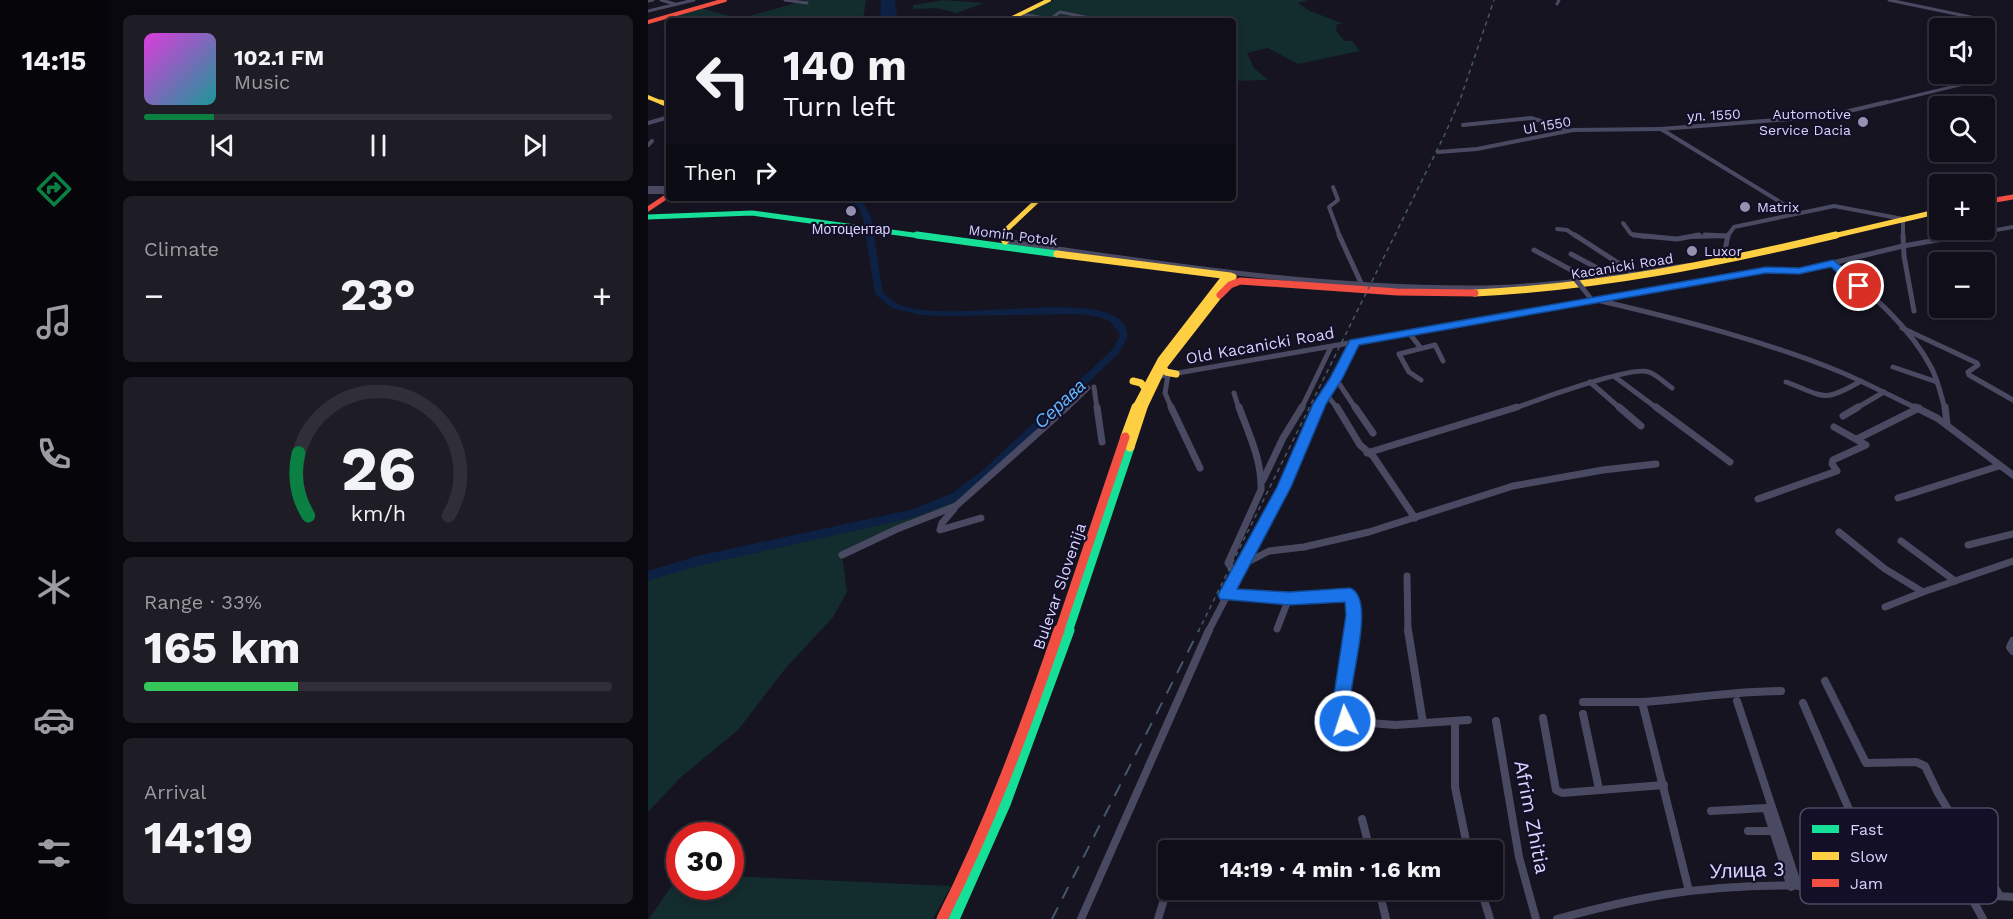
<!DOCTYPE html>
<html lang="en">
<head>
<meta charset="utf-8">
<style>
  body { margin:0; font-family:"Work Sans",sans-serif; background:#1e1d26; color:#f1f3f6; height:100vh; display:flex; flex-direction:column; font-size:22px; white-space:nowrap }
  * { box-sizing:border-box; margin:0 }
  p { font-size:20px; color:#9c9ca2 }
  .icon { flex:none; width:33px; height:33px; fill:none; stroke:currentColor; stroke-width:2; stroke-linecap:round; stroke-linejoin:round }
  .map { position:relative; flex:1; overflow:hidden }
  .panel { display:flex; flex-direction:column; gap:15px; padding:15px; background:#09080e; width:540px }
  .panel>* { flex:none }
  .banner { position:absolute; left:18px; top:18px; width:570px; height:183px; border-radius:6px; box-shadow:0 3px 9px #0003,0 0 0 2px #302f38; background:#100f19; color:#f1f3f6; overflow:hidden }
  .tools { position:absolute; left:1281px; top:18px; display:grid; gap:12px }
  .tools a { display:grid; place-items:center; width:66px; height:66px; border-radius:6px; background:#100f19; box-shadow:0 3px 9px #0003,0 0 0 2px #302f38; font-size:30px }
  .speed { position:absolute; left:18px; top:822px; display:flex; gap:12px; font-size:30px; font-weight:700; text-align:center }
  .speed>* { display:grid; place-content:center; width:78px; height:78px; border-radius:50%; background:#100f19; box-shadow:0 3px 9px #0003,0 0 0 2px #302f38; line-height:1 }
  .speed .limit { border:9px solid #d22; background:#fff; color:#111 }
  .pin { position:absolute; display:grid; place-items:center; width:51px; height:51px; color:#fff; margin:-26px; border:3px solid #fff; border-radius:50%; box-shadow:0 2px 6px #0007 }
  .me { position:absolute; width:66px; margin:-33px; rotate:356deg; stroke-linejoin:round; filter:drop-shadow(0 0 4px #0008) }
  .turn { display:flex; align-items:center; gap:21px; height:126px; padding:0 18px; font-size:27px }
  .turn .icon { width:78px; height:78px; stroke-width:2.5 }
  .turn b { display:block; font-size:42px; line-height:51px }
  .then { display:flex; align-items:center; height:57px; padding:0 18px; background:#0003; gap:12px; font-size:22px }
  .big { font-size:45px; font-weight:700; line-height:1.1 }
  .panel .widget { flex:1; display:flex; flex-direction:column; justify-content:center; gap:9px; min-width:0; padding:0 21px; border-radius:9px; background:#1e1d26 }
  .panel .dial { align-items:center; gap:0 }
  .dial svg { height:156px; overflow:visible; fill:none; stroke:#302f38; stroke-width:7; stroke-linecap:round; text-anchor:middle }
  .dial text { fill:#f1f3f6; stroke:none }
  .song { display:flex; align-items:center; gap:18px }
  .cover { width:72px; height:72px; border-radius:9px; background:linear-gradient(135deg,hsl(300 70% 55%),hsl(180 70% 35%)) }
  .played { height:6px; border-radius:3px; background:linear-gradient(90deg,#0b8043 15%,#302f38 15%) }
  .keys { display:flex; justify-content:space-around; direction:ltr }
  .heat { display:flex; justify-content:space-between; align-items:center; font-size:33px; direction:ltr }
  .charge { height:9px; border-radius:4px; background:linear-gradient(90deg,#34c759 33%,#302f38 0) }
  .trip { position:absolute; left:510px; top:840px; width:345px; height:60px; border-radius:6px; background:#100f19; box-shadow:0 3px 9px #0003,0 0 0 2px #302f38; font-weight:700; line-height:60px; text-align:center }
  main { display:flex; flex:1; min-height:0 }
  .tabs { display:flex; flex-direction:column; width:108px; justify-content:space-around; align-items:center; background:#06060a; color:#9c9ca2 }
  .tabs .icon { width:42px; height:42px }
  .tabs .on { color:#0b8043 }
  .tabs b { font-size:27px; color:#f1f3f6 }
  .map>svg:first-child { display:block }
</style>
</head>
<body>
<main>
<nav class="tabs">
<b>14:15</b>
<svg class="icon on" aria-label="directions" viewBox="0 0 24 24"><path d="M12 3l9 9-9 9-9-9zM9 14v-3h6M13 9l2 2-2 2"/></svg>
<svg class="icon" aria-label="music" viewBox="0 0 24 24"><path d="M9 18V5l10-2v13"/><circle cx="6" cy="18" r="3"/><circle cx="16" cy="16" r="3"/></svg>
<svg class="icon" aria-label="phone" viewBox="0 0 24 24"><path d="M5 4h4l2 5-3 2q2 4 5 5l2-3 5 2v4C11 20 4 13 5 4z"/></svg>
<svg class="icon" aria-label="climate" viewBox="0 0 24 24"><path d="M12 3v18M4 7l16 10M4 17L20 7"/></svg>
<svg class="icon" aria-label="car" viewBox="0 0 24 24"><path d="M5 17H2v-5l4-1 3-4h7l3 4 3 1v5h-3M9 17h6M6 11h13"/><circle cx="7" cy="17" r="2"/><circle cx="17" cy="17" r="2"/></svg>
<svg class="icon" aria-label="filters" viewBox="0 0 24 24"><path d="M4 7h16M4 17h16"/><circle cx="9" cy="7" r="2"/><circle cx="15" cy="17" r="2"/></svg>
</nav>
<section class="panel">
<div class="widget">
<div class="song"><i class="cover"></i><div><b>102.1 FM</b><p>Music</p></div></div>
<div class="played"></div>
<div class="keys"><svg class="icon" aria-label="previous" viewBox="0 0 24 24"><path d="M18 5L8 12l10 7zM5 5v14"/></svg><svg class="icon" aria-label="pause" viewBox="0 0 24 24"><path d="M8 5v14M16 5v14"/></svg><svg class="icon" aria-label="next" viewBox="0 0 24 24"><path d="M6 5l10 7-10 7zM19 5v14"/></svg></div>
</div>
<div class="widget"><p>Climate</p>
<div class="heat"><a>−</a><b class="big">23°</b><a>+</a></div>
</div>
<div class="widget dial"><svg viewBox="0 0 100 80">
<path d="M14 69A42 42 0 1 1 86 69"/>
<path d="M14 69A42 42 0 0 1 9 37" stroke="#0b8043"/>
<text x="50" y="56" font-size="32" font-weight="700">26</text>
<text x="50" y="72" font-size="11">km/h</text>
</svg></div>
<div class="widget"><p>Range · 33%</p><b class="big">165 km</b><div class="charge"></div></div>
<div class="widget"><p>Arrival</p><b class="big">14:19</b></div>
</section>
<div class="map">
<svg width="1365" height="919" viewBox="0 0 1365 919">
  <rect width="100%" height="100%" fill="#161421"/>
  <!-- green -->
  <g fill="#132c2d">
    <path d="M158 0H218L215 21H108L94 18Z"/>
    <path d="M296 0 336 3 309 13 288 8 265 9V5Z"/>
    <path d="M405 0H661L650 3 662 11 696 24H689L688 31 697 41H704L712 51 650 64 620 48 599 53 606 68 620 80 585 81V21H360Z"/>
    <path d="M53 8 81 16 62 21H21L18 19Z"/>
    <path d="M318 490 308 506 194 555 199 592 185 617 137 669 90 730 33 777 0 812V576L49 561 264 514 296 503Z"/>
    <path d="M31 875 32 886H82L83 876 303 886 285 919H1Z"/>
  </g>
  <!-- water -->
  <path fill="#0d2144" d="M233 0H247L249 15 247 21H232Z"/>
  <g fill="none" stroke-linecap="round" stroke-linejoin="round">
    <!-- river -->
    <path fill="#0d2144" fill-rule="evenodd" d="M199 198H207L217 205 223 218 235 293C240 297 244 301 250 304 297 326 447 288 475 323 478 327 479 332 480 336L471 353 342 477 311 500 264 518 49 566 0 581V571L49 556 262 510 303 494 334 471 464 350 472 336C464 316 450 317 432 314L300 316 272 315 244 308 227 294 215 218 211 208Z"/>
    <!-- street-far4 -->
    <g stroke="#4a4962" stroke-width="3">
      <path d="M13 0 27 4"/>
      <path d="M137 0 159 3"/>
      <path d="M1241 0 1342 21"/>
      <path d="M0 1 5 0"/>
      <path d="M909 4 911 0"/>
      <path d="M0 11 46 0"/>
      <path d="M373 14 402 19 412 12 456 21"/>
      <path d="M1233 104 1320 83"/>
    </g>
    <!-- street-far3 -->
    <g stroke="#4a4962" stroke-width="4">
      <path d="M0 123 21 117"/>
      <path d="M815 125 883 118 918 129"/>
      <path d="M0 145 4 141"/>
      <path d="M790 152 829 149 925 130 1013 129"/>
      <path d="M685 187 690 200 681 207 692 237"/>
      <path d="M0 188H21"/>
      <path d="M0 192H19"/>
      <path d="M1150 213 1013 129 1180 116 1239 102"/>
      <path d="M975 223 983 234 997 237"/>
      <path d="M909 229 919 230 929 237"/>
      <path d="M1042 237 1079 236"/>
      <path d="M1079 237 1086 227 1186 206 1255 219V237"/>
      <path d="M1309 237 1365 227"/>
    </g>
    <!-- street-far2 -->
    <g stroke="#4a4962" stroke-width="5">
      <path d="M691 235 714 285"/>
      <path d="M927 235 987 274"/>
      <path d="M986 235 1029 239 1051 235"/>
      <path d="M1057 235 1079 236"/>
      <path d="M1255 235 1256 256 1266 311"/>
      <path d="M357 241C511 264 666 288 822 288 874 288 925 282 976 276 1003 273 1029 264 1057 265"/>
      <path d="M886 250 938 278"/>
      <path d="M923 254 964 276"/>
      <path d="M1075 261 1080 235"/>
      <path d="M1185 263C1222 293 1262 326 1284 369 1290 381 1293 395 1297 409"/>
      <path d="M953 301C1034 320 1118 341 1195 373 1220 384 1245 397 1270 409"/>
      <path d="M1254 328 1329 363 1330 365 1320 372 1321 375 1365 400"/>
      <path d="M761 333 772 347"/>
      <path d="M1245 367 1289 382"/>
      <path d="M520 375 517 393 524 409"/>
      <path d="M507 377 1118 270 1151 271 1255 246 1318 235"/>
      <path d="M967 377 1010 409"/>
      <path d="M688 379 708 409"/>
      <path d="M773 380 761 372 751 354 787 345 795 361"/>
      <path d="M942 382 973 409"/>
      <path d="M1138 382C1178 397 1175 403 1213 381"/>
      <path d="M446 387 449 409"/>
      <path d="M586 393 591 409"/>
      <path d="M678 394 690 409"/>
      <path d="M418 409 440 388"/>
      <path d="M653 409 683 347"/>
      <path d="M670 409 706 343"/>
      <path d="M865 409C886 401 984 365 1001 372 1009 375 1017 383 1024 388"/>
      <path d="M1207 409 1236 392"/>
    </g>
    <!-- street-far1 -->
    <g stroke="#4a4962" stroke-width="7">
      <path d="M449 407 454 442"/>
      <path d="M523 407 552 468"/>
      <path d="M689 407 712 445 725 456 767 518"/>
      <path d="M707 407 725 433"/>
      <path d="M971 407 993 426"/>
      <path d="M1008 407 1082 462"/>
      <path d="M1267 407 1289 418 1365 475"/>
      <path d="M1297 407 1299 424"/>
      <path d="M1195 416 1210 407"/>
      <path d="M1209 439 1271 408"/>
      <path d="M719 453 869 407"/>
      <path d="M615 480 635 438 654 407"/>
      <path d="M1250 498 1351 466"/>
      <path d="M1110 499 1189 471 1184 464 1185 460 1218 445 1186 427"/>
      <path d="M306 509 294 523 292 530 333 518"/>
      <path d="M1191 532 1237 569 1275 592 1365 561"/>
      <path d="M1253 541 1307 581"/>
      <path d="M1320 545 1365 534"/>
      <path d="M194 555 249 529 308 506 419 407"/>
      <path d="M594 565 621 551 656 547 721 532 865 486 955 470 1008 464"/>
      <path d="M588 575 580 563 613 490C614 460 601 435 591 407"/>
      <path d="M759 576 760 632"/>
      <path d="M578 595 641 598 702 595 707 613 705 632"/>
      <path d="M1237 607 1275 592"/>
      <path d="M629 629 641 598"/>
      <path d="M560 632 639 480 670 407"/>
    </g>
    <!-- street -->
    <g stroke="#4a4962" stroke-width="8">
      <path d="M705 630 695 684 697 721 747 725 820 720"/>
      <path d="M760 630 775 723"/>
      <path d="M1365 641 1362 647 1365 651"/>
      <path d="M1177 681 1218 763 1268 762 1277 766 1290 793 1352 896"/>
      <path d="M1089 701 1150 886"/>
      <path d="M935 702H994L1041 891"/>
      <path d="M994 702C1041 699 1086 691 1133 691"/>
      <path d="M1155 703 1235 888"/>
      <path d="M935 714 951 789"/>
      <path d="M895 718 908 790 914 793 1016 785"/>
      <path d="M848 721 871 857 888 919"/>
      <path d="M807 722V787L820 850"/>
      <path d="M1063 811 1118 808 1143 887"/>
      <path d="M714 819 722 850"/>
      <path d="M1100 831H1126"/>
      <path d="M731 890 738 919"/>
      <path d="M833 890 842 919"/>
      <path d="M1322 895 1335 919"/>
      <path d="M433 919 561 630"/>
      <path d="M510 919 520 887"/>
      <path d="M909 919C946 909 982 900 1020 894 1133 877 1251 889 1365 897"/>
    </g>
    <!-- fast-far3 -->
    <path stroke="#16e098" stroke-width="5" d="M0 217 104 213 280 237"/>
    <!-- fast-far2 -->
    <path stroke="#16e098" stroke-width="7" d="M269 235 409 254"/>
    <!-- fast-far1 -->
    <path stroke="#16e098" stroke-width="9" d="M420 632 482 447"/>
    <!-- fast -->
    <path stroke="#16e098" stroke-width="11" d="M306 919 357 804 421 630"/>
    <!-- slow-far3 -->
    <g stroke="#ffcf43" stroke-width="4">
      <path d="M358 21 401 0"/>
      <path d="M0 97 17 104"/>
    </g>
    <!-- slow-far2 -->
    <g stroke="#ffcf43" stroke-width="5">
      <path d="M13 102 21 105"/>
      <path d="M354 237 357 231 392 198"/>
      <path d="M1181 237 1292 211"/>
    </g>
    <!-- slow-far1 -->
    <g stroke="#ffcf43" stroke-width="7">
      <path d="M354 235 357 241"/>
      <path d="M409 254 582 276"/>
      <path d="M827 293C952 287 1066 264 1188 235"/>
      <path d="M515 367 518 372 528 374"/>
      <path d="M485 381 493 383 497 388"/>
      <path d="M487 409 513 360 578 276"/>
      <path d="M495 409 515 367 585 277"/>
    </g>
    <!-- slow -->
    <g stroke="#ffcf43" stroke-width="9">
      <path d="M477 437 488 407"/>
      <path d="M482 447 495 407"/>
    </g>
    <!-- jam-far4 -->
    <path stroke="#f24e42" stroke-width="4" d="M0 22 77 0"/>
    <!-- jam-far3 -->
    <g stroke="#f24e42" stroke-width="5">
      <path d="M1336 202 1365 197"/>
      <path d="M0 209 21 195"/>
    </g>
    <!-- jam-far2 -->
    <path stroke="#f24e42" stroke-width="7" d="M572 295 582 285 592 281 749 292 827 293"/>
    <!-- jam-far1 -->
    <path stroke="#f24e42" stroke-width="9" d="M411 632 477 437"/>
    <!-- jam -->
    <path stroke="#f24e42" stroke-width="11" d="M294 919C341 826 377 729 411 630"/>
    <!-- rail-far1 -->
    <path stroke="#43596b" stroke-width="1.5" stroke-dasharray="4.5 4" stroke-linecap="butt" d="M550 632 797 134 813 97 846 0"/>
    <!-- rail -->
    <path stroke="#43596b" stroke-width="2" stroke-dasharray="13 10" stroke-linecap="butt" d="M404 919 551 630"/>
    <!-- street-bridge -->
    <path stroke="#4a4962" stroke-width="5" d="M928 280 944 300"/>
  </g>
  <!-- route -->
  <path fill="#1a73e8" stroke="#114b97" stroke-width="1.5" d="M1185 260 1215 283V288H1207L1183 267 1151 274 1118 273 711 345 694 379 678 404 643 487 589 589 641 592 702 588C727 597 704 673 703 694 703 705 708 716 703 726L697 729 690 726 686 695 698 615 697 602 641 605 572 599 570 595 629 487 665 404 682 378 702 340 1118 267 1151 268Z"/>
  <!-- markers -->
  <g fill="#9591b1" stroke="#130f26" stroke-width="2">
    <circle cx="1215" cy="122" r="6"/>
    <circle cx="1097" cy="207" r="6"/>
    <circle cx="203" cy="211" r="6"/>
    <circle cx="1044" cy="251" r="6"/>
  </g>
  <g text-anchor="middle" stroke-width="4.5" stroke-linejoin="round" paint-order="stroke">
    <!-- far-poi labels -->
    <g font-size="14" fill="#d9d4ff" stroke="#130f26" text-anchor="start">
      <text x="1203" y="119" text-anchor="end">Automotive<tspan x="1203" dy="16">Service Dacia</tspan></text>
      <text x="1109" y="212">Matrix</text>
      <text x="203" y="234" text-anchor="middle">Мотоцентар</text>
      <text x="1056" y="256">Luxor</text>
    </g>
    <!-- far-street labels -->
    <g font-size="14" fill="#d9d4ff" stroke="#130f26">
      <text transform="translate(1066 115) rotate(-3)" y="5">ул. 1550</text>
      <text transform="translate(899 125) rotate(-10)" y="5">Ul 1550</text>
      <text transform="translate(365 235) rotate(7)" y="5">Momin Potok</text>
      <text transform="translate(974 266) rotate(-9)" y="5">Kacanicki Road</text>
    </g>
    <!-- street labels -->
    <g font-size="16" fill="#d9d4ff" stroke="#130f26">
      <text transform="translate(612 345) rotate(-10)" y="6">Old Kacanicki Road</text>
      <text transform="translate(411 586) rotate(-71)" y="6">Bulevar Slovenija</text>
    </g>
    <!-- water labels -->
    <g font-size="18" font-style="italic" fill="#62b6ff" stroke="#130f26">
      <text transform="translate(412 404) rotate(-43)" y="6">Серава</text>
    </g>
    <!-- near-street labels -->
    <g font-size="20" fill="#d9d4ff" stroke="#130f26">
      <text transform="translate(884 817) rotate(79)" y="7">Afrim Zhitia</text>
      <text transform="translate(1099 870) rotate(-2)" y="7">Улица 3</text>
    </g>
  </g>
  <!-- legend -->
  <rect x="1152" y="808" width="198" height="96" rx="9" fill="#130f26" stroke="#4e4a67" stroke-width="1.5"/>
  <rect x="1164" y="825" width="27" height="8" fill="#16e098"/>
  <rect x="1164" y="852" width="27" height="8" fill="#ffcf43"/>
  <rect x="1164" y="879" width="27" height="8" fill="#f24e42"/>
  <g font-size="16" fill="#d9d4ff">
    <text x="1202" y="835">Fast</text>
    <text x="1202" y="862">Slow</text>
    <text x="1202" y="889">Jam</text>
  </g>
</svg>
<div class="tools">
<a><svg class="icon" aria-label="sound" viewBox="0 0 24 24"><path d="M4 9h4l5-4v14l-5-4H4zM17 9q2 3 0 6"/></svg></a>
<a><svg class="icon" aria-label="search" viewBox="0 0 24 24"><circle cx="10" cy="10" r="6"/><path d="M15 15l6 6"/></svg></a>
<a>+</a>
<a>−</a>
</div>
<div class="speed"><div class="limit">30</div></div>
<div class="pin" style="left:1211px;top:286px;background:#d93025"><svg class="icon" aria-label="arrive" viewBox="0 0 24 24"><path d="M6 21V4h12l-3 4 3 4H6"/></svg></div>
<svg class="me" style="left:697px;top:721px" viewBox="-20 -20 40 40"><circle r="17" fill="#1a73e8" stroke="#fff" stroke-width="3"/><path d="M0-11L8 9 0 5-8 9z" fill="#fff"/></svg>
<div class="trip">14:19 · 4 min · 1.6 km</div>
<div class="banner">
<div class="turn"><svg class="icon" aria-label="left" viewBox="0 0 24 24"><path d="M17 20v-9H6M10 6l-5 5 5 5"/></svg><div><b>140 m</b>Turn left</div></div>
<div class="then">Then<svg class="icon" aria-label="right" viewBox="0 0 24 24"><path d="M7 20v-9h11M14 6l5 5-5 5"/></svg></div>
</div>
</div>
</main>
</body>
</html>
